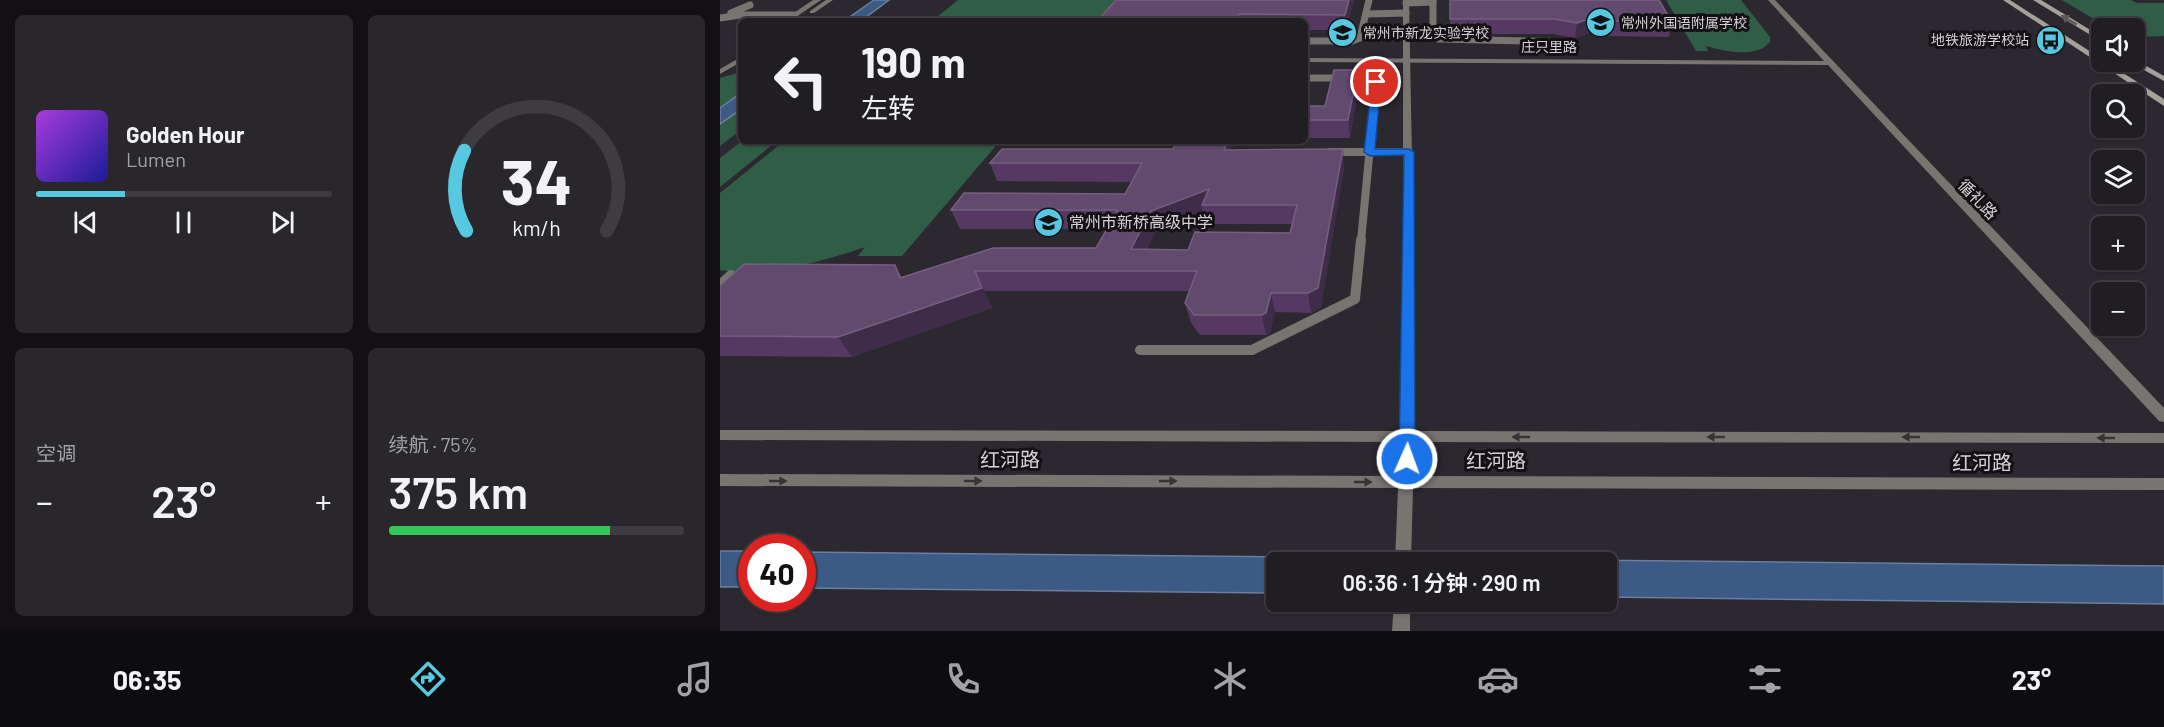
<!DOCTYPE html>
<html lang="zh">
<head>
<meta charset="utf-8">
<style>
  body { margin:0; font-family:Barlow,"Noto Sans SC",sans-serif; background:#29272b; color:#f1f3f6; height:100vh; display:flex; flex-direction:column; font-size:22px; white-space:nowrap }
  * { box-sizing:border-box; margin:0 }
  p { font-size:20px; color:#a2a2a6 }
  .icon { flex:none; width:33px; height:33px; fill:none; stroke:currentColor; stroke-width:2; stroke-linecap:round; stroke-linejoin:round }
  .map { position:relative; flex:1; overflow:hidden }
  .drawer { display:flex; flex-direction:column; gap:15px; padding:15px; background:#121013; width:720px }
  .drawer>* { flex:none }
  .hud { position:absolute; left:18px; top:18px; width:570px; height:126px; border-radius:9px; box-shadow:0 2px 4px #0004,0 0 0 2px #3e3c41; background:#211e23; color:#f1f3f6; overflow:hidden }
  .buttons { position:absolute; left:1371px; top:18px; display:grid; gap:12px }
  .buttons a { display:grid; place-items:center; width:54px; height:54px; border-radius:9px; background:#211e23; box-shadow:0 2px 4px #0004,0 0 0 2px #3e3c41; font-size:30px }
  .speed { position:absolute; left:18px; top:534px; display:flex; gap:12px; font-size:30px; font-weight:700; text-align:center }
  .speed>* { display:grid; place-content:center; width:78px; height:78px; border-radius:50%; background:#211e23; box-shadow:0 2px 4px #0004,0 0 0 2px #3e3c41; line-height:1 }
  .speed .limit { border:9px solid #d22; background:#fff; color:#111 }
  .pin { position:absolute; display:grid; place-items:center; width:51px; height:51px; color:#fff; margin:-26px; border:3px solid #fff; border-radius:50%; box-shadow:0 2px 6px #0007 }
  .me { position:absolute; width:66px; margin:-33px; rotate:2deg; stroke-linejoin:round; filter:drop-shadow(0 0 4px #0008) }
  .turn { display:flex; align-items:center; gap:21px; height:126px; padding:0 24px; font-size:27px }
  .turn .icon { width:78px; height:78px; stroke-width:2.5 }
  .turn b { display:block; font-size:42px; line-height:51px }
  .big { font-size:45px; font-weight:600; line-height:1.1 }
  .drawer .tile { flex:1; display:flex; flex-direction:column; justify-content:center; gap:9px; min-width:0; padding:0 21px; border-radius:9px; background:#29272b }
  .drawer .dial { align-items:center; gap:0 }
  .dial svg { height:156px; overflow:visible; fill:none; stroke:#3e3c41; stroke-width:7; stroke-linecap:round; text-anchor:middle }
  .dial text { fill:#f1f3f6; stroke:none }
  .song { display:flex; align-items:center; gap:18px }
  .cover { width:72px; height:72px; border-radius:9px; background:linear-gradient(135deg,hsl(280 70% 55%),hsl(240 70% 35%)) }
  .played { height:6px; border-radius:3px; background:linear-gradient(90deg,#56c9e1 30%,#3e3c41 30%) }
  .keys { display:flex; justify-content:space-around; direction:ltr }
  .heat { display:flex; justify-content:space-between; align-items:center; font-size:33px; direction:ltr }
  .charge { height:9px; border-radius:4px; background:linear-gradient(90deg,#34c759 75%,#3e3c41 0) }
  .drawer .tiles { flex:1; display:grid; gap:15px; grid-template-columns:repeat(2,1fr) }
  .trip { position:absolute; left:546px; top:552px; width:351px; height:60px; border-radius:9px; background:#211e23; box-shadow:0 2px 4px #0004,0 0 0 2px #3e3c41; font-weight:600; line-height:60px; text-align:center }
  .tabs { display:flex; height:96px; justify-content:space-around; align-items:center; background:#0d0c0e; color:#a2a2a6 }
  .tabs .icon { width:42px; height:42px }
  .tabs .active { color:#56c9e1 }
  .tabs b { font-size:27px; color:#f1f3f6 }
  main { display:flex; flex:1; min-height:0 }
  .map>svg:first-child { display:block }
</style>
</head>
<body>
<main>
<section class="drawer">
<div class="tiles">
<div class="tile">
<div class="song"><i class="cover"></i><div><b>Golden Hour</b><p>Lumen</p></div></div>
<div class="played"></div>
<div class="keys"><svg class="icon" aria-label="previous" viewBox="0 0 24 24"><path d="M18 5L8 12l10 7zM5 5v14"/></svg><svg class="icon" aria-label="pause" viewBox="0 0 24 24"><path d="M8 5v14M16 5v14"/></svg><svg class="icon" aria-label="next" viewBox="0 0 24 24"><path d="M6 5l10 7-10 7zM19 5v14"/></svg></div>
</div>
<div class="tile dial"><svg viewBox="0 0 100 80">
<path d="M14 69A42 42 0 1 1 86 69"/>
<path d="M14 69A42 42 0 0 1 13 28" stroke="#56c9e1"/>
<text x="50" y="56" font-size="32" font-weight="700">34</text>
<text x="50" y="72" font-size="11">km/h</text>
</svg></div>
<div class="tile"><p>空调</p>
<div class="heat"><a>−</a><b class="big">23°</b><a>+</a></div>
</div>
<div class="tile"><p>续航 · 75%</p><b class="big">375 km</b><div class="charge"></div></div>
</div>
</section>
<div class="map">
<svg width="1444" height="631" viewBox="0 0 1444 631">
  <rect width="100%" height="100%" fill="#2c282f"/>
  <!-- green -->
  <g fill="#305d45">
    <path d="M238 0H401L383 21H212Z"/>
    <path d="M946 0H1021L1050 37V42C1036 59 1004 51 986 46L988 51H976Z"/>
    <path d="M1342 0H1411L1417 3H1444V36L1415 37 1414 28H1389Z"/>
    <path d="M21 72V93L0 108V78Z"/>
    <path d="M21 109V130L0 146V124Z"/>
    <path d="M22 141H57L0 187V158Z"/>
    <path d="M64 141H280L182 256H138L145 247C99 263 49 276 0 270V193Z"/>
  </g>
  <!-- water -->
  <g fill="#3c5a86" stroke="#6a7e9e" stroke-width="1.5">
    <path d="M154 0H169L141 21H124Z"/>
    <path d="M21 93V109L0 124V108Z"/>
    <rect x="0" y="551" width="31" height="36"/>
    <path d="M82 552 1444 566V604L887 597 886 562H556V593L83 588Z"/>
  </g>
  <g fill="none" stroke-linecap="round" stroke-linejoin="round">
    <!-- service-far2 -->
    <g stroke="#787571" stroke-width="7">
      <path d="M713 0V35L718 39 851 42"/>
      <path d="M686 3 713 2"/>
      <path d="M11 13 30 5"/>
      <path d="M646 14 686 13"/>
      <path d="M0 18 20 15H75"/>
      <path d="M585 41H632L640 38 649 0"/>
      <path d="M585 78H651L656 82 654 106"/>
    </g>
    <!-- service-far1 -->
    <g stroke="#787571" stroke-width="8">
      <path d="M610 152H689"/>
      <path d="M641 241 654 105"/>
    </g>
    <!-- service -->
    <g stroke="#787571" stroke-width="10">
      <path d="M0 285 11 275"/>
      <path d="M420 350H532L635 299 641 240"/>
    </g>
    <!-- minor -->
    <path fill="#787571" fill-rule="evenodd" d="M1048 0H1055L1444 408V422L1439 421 1108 65 585 62V58L1104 61Z"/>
    <!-- tertiary -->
    <g fill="#787571" fill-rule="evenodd">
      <path d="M93 0H101L70 21H62Z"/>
      <path d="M106 0H113L94 13H90V11Z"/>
      <path d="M683 0H689L693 211 694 431 1444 433V443L693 442V476L1444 478V490L693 488 691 562H675L678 488 0 486V474L678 476 679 442 0 440V430L680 431 683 211Z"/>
      <path d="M21 57V62L0 74V69Z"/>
      <path d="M674 602H690V631H672Z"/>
    </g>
    <!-- secondary -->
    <g fill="#a4a09a" fill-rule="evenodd">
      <path d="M1283 0H1290L1382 59V62H1386L1444 99V106Z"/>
      <path d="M1313 0H1321L1382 37V42Z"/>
      <path d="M1414 59 1444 76V81L1411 63 1414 62Z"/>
    </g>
  </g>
  <!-- wall -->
  <g fill="#553963" fill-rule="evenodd">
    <path d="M396 0H634L626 30H585V21H379V19Z"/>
    <path d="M730 0 952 22 949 37 889 36 875 31 855 38 833 34H730Z"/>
    <path d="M638 70 639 86 630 138H585V106H605Z"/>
    <path d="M517 146 510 147V150L624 167 601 307 591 313 555 312 550 333 546 335H480L471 323 465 303 470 291H264L272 308 132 357 0 356V286L175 265 182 277 376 248 387 229H240L231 210 405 194 412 182 277 181 270 163 453 149ZM483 211 486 224H572L570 233 468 250 427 249 436 230Z"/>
  </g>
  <!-- shaded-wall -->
  <g fill="#3f2c49">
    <path d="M629 0H634L626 30 625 15Z"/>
    <path d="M519 14 520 21H516V19Z"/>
    <path d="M877 16 875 31 855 38 857 23Z"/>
    <path d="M638 70 639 86 630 138 628 120Z"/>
    <path d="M506 141H519L517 146 510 148 512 158 504 150Z"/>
    <path d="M623 149 624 167 601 307 591 313 588 293Z"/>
    <path d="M489 189 482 205 483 211 436 230 417 269 411 249 431 211Z"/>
    <path d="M255 271 272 308 132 357 118 337Z"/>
    <path d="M551 293 555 312 550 333 546 335 542 315Z"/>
  </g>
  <!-- building -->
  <g fill="#624a6f" stroke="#745f7f" stroke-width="1.5" fill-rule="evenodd">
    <path d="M396 0H629L625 15 519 14 516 19H379Z"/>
    <path d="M730 0H939L952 22 891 21 877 16 857 23 835 19H730Z"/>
    <path d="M614 70H638L628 120H585V106H605Z"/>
    <path d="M457 141H508L504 150 623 149 598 288 588 293H551L546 313 542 315H474L465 303 477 271H255L262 288 118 337 0 336V286L24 264 175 265 180 278 273 248H376L398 210H231L244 193 405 194 422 163H270L282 149H453ZM489 189 482 205H577L570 233 475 232 468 250 411 249 431 211Z"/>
  </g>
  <!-- one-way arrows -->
  <defs><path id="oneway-solid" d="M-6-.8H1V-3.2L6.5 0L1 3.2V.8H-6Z" transform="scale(1.5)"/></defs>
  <use fill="#5c5857" href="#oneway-solid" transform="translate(1349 20) rotate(-149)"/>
  <g fill="#363435">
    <use href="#oneway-solid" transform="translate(801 437) rotate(-180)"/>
    <use href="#oneway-solid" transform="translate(996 437) rotate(-180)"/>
    <use href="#oneway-solid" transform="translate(1191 437) rotate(-180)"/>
    <use href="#oneway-solid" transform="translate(1386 438) rotate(-180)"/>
    <use href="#oneway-solid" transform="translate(58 481)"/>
    <use href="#oneway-solid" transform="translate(253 481)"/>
    <use href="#oneway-solid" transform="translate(448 481)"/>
    <use href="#oneway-solid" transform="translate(643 482)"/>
  </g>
  <!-- route -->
  <path fill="#1a73e8" stroke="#114b97" stroke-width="1.5" d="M656 79 661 82 655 149H689L694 152 695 459 693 464 687 466 681 464 679 459 684 155 650 156 644 152 652 82Z"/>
  <!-- icons -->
  <defs>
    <symbol id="school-disc" viewBox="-11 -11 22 22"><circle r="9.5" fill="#56c9e1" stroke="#131114"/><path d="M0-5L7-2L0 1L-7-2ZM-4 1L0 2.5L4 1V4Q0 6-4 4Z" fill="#111"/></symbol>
    <symbol id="bus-disc" viewBox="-11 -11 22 22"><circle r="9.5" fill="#56c9e1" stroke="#131114"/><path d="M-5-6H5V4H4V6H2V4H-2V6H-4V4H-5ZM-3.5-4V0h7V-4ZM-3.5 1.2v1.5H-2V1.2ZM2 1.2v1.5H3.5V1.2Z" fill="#111"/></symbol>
  </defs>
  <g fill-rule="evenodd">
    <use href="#school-disc" x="864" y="6" width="33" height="33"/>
    <use href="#school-disc" x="606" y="16" width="33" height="33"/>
    <use href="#bus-disc" x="1314" y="24" width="33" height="33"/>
    <use href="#school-disc" x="312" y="206" width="33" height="33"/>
  </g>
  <g text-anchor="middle" stroke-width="6" stroke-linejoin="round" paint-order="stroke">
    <!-- far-poi labels -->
    <g font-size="14" fill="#d4d1d5" stroke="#131114" text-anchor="start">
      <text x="901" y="28">常州外国语附属学校</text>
      <text x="643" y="38">常州市新龙实验学校</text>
      <text x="1309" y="45" text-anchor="end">地铁旅游学校站</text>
    </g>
    <!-- far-street labels -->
    <g font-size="14" fill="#d4d1d5" stroke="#131114">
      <text x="829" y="52">庄只里路</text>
    </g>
    <!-- street labels -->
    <g font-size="16" fill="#d4d1d5" stroke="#131114">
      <text transform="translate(1258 199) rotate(46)" y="6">循礼路</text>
    </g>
    <!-- poi labels -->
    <g font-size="16" fill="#d4d1d5" stroke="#131114" text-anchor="start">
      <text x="349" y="228">常州市新桥高级中学</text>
    </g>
    <!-- near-street labels -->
    <g font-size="20" fill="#d4d1d5" stroke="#131114">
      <text x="290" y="467">红河路</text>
      <text x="776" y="468">红河路</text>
      <text x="1262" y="470">红河路</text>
    </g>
  </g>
</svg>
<div class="buttons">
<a><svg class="icon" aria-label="sound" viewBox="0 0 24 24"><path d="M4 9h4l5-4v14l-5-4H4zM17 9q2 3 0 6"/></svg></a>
<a><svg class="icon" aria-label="search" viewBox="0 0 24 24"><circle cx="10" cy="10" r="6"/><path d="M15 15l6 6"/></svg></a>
<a><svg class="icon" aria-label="layers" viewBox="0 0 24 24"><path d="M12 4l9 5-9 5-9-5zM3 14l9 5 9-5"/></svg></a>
<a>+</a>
<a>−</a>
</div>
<div class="speed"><div class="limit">40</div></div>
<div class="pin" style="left:656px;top:82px;background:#d93025"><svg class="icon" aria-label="arrive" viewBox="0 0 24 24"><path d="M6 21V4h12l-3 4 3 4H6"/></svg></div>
<svg class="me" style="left:687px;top:459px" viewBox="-20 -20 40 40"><circle r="17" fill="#1a73e8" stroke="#fff" stroke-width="3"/><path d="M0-11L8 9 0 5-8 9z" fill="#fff"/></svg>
<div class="trip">06:36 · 1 分钟 · 290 m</div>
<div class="hud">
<div class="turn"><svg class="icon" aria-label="left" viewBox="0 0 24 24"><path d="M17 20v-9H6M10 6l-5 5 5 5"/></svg><div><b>190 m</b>左转</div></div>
</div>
</div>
</main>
<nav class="tabs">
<b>06:35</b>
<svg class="icon active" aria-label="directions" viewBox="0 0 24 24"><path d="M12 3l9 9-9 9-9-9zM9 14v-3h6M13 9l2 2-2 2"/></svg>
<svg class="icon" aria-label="music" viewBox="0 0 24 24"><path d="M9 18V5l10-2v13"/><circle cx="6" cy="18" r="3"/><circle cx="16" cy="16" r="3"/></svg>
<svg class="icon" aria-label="phone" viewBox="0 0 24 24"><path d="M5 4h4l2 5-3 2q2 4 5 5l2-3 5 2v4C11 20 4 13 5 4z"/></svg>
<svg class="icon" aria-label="climate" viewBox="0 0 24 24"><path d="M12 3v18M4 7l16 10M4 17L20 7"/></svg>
<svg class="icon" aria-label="car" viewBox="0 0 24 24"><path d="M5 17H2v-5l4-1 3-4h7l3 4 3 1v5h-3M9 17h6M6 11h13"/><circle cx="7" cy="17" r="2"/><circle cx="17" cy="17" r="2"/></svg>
<svg class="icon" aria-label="filters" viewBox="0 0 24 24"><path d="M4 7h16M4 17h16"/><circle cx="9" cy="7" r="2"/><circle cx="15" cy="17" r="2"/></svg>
<b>23°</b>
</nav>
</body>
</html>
